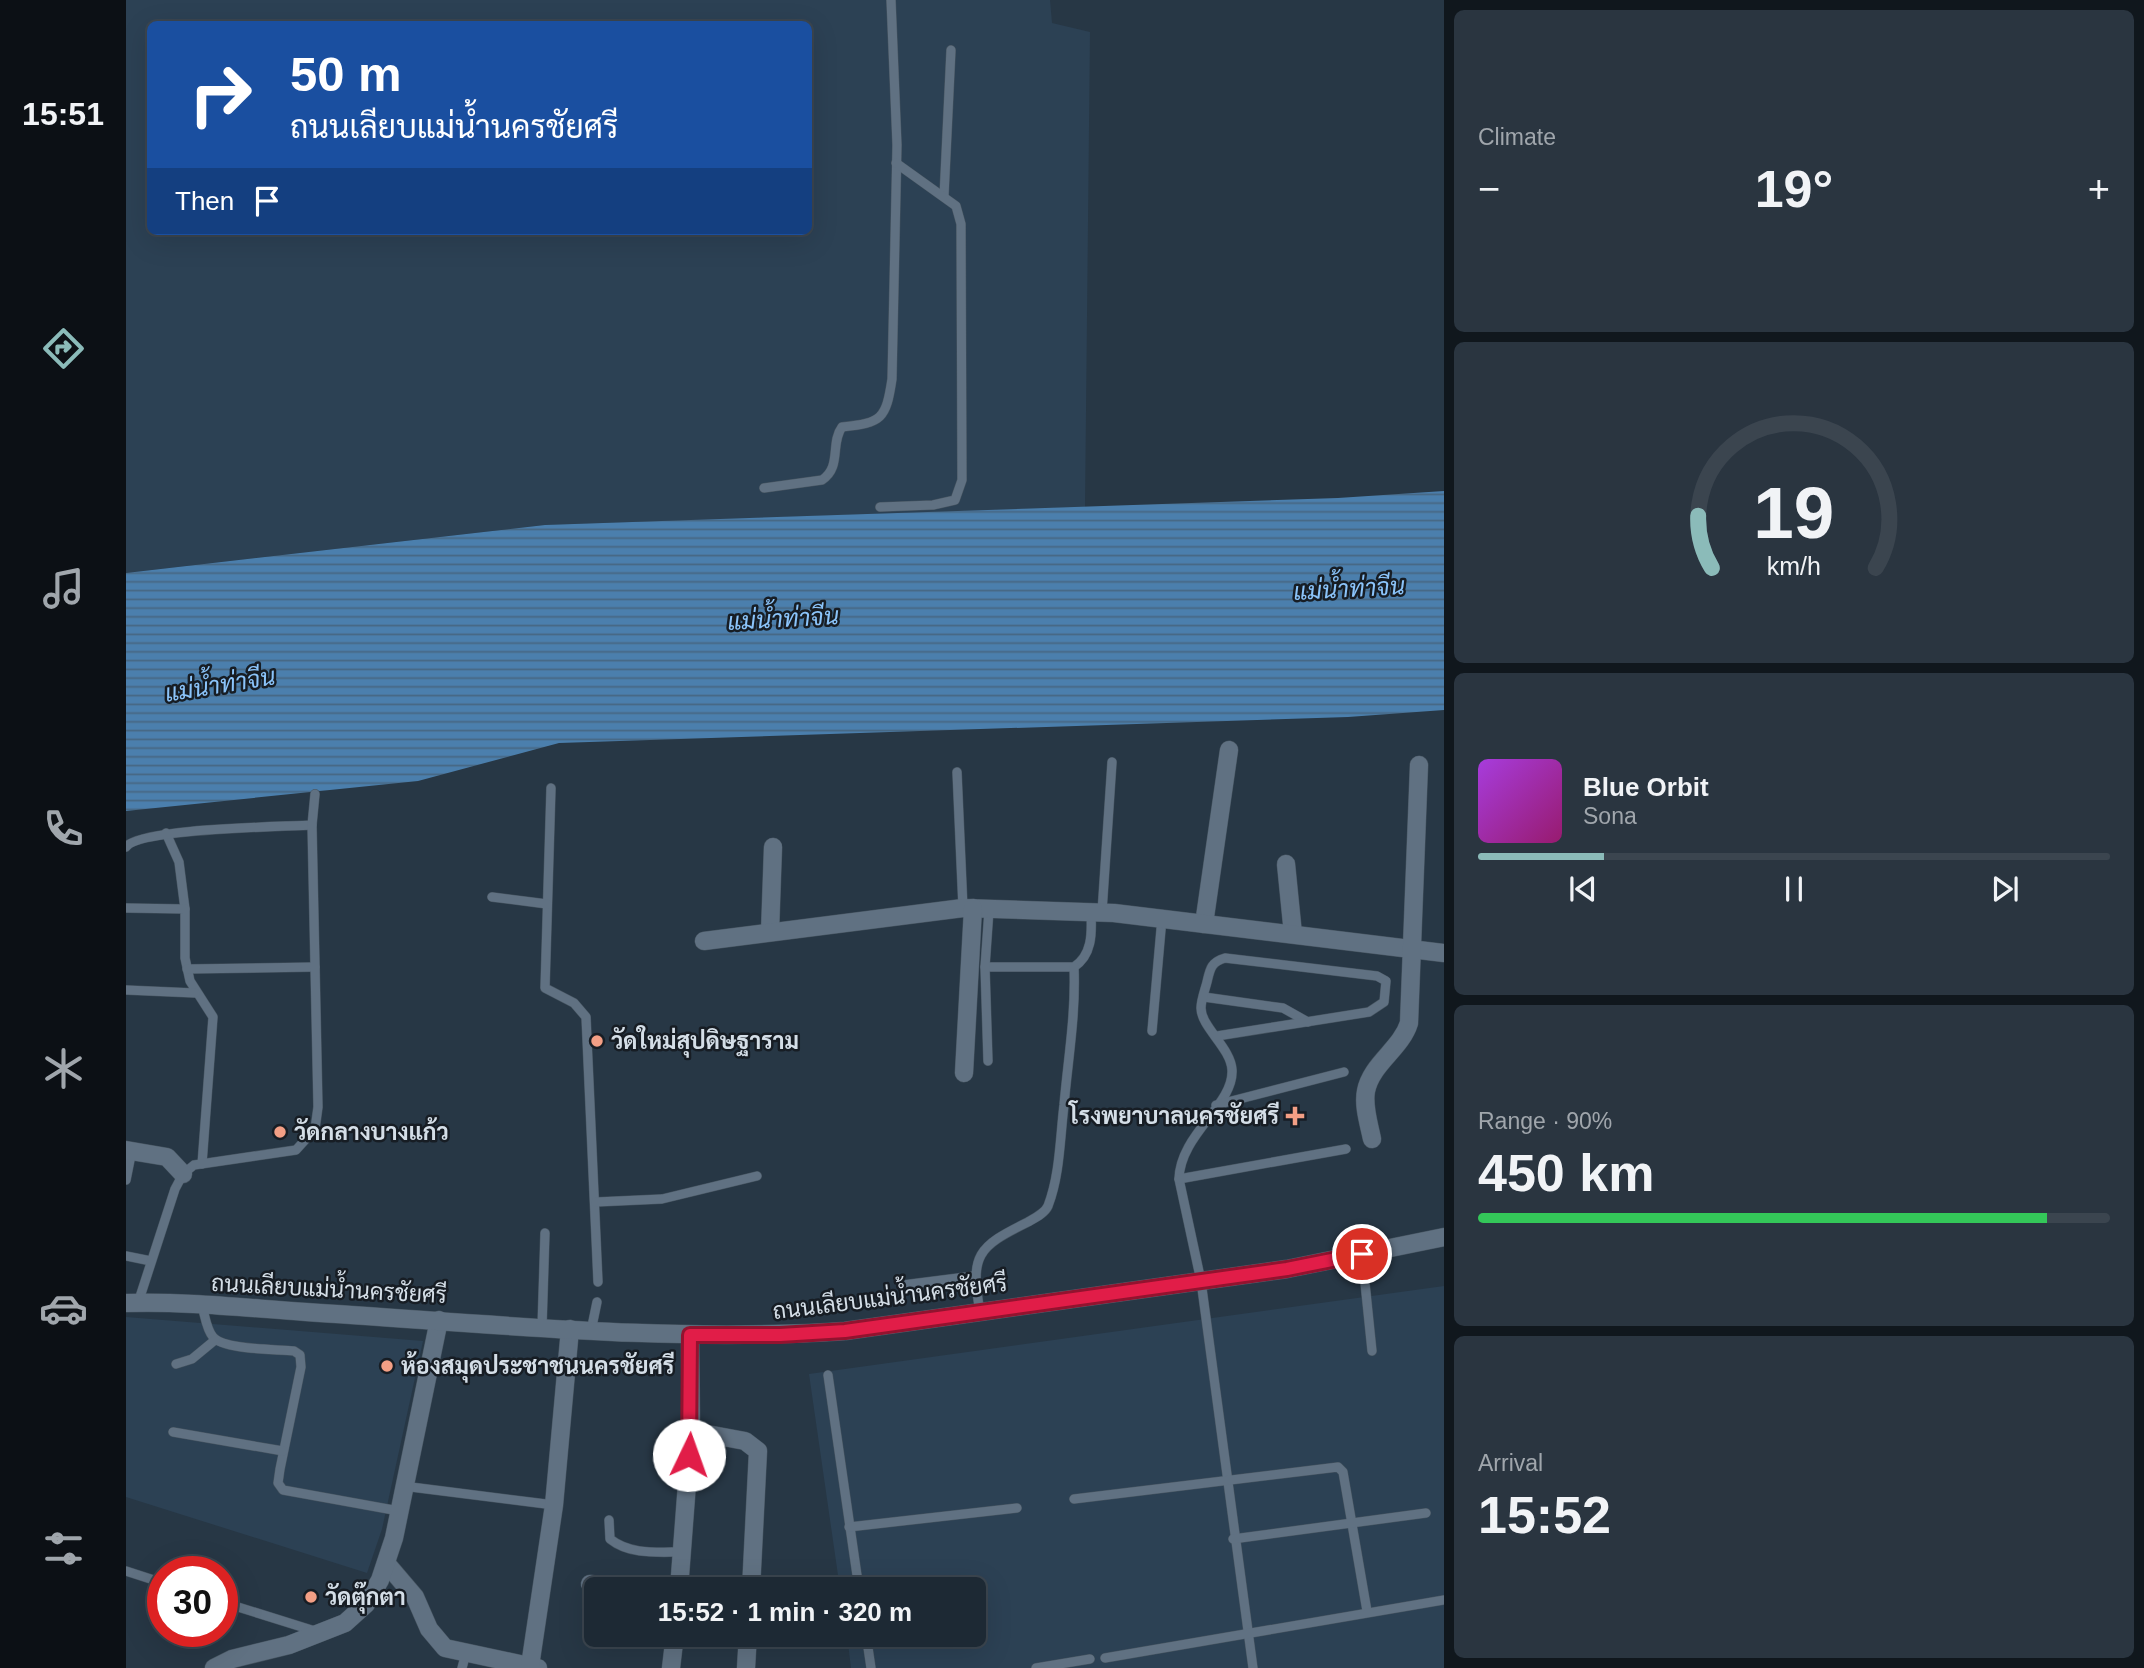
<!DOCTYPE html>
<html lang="en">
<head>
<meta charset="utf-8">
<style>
  body { margin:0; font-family:Arial,Sarabun,sans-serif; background:#2a3540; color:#f1f3f6; height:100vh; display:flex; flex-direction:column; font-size:26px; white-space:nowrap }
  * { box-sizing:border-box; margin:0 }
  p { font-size:23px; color:#a0a6ac }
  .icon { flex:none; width:38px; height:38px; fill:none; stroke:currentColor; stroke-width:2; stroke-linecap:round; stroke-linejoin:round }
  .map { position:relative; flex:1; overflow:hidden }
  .side { display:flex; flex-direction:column; gap:10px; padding:10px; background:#10171d; width:700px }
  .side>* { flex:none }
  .hud { position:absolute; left:21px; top:21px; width:665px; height:214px; border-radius:10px; box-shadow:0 7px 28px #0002,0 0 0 2px #3b454f; background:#1a4fa0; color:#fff; overflow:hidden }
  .speed { position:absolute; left:21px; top:1556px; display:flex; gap:14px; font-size:35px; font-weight:700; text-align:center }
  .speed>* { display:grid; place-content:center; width:91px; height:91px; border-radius:50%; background:#1d2934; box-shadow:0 7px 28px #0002,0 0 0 2px #3b454f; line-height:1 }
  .speed .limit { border:10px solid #d22; background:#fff; color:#111 }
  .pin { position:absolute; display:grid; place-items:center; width:60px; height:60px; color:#fff; margin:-30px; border:4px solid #fff; border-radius:50%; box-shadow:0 2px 7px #0007 }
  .me { position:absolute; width:77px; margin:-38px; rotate:3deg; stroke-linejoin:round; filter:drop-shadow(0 0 5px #0008) }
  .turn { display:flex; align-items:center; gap:24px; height:147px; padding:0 28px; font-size:32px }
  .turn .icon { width:91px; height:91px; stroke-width:2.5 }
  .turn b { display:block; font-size:49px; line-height:60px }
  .then { display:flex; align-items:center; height:66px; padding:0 28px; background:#0003; gap:14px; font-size:26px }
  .big { font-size:52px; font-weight:600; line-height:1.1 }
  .side .tile { flex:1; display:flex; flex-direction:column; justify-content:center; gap:10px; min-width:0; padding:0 24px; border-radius:10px; background:#2a3540 }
  .side .dial { align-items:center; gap:0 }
  .dial svg { height:182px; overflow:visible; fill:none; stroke:#3b454f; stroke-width:7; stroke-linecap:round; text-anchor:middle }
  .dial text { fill:#f1f3f6; stroke:none }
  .song { display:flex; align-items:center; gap:21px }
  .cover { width:84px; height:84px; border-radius:10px; background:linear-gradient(135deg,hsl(280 70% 55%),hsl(320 70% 35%)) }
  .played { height:7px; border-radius:4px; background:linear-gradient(90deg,#8bbbb9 20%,#3b454f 20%) }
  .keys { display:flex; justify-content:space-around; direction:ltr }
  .heat { display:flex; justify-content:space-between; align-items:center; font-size:38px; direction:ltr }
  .charge { height:10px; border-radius:5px; background:linear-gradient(90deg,#34c759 90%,#3b454f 0) }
  .trip { position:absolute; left:458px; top:1577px; width:402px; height:70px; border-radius:10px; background:#1d2934; box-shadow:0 7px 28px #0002,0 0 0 2px #3b454f; font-weight:600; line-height:70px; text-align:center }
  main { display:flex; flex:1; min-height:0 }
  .dock { display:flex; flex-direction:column; width:126px; justify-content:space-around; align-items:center; background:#0c1015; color:#a0a6ac }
  .dock .icon { width:49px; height:49px }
  .dock .on { color:#8bbbb9 }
  .dock b { font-size:32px; color:#f1f3f6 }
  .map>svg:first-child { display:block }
</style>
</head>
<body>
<main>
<nav class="dock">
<b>15:51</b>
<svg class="icon on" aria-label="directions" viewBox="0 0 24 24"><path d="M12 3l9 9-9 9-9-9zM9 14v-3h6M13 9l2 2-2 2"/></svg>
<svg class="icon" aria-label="music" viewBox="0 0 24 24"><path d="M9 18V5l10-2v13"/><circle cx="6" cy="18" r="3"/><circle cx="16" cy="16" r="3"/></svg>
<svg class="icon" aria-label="phone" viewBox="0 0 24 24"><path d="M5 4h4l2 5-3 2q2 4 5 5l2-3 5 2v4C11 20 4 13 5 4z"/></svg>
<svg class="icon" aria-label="climate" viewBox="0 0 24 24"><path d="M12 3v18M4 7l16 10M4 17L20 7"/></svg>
<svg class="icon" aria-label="car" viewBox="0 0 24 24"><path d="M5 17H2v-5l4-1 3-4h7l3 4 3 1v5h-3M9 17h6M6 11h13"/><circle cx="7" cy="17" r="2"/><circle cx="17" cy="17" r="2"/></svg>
<svg class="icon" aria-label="filters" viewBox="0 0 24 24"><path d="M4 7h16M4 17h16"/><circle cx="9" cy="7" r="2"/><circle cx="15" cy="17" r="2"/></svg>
</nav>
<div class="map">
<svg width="1318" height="1668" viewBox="0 0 1318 1668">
  <defs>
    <pattern id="water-rules" width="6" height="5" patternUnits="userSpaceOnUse" patternTransform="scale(1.75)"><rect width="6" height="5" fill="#4b7fad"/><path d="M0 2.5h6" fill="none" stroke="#476783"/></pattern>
  </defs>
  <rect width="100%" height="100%" fill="#273745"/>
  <!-- built -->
  <g fill="#2c4154" fill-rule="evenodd">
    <path d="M0 0H924L926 23 964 32 959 507 419 525 0 573ZM24 24H682V231H24Z"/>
    <path d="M1318 1286V1668H725L721 1635 849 1634V1589H714L683 1374Z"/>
    <path d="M0 1317 297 1341 256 1529 241 1573 0 1497Z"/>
  </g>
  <!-- water -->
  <path fill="url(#water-rules)" d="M1318 491V710L1222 717 433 743 292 781 0 811V573L419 525 1212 498Z"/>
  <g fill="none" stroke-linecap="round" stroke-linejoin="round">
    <defs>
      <g id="service">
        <path d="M818 196 825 50"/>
        <path d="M638 488 696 480C716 467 704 443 716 427 756 423 760 419 766 379L771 145 765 0"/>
        <path d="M754 507 807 505 829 500 836 480 835 224 830 206 770 163"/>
        <path d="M831 772 837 908"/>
        <path d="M425 788 419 988 448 1003 460 1017 472 1282"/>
        <path d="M40 833 53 862 59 909"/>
        <path d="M0 847C13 828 156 827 186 825"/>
        <path d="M366 897 421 904"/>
        <path d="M0 908 59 909V958L64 981 87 1017 76 1164"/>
        <path d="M976 912 986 762"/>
        <path d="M859 967H948C966 955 966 934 965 914"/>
        <path d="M61 969 189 967"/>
        <path d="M0 990 69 993"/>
        <path d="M1078 997 1157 1008 1182 1022"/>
        <path d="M1026 1031 1036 918"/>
        <path d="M1091 1036 1243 1012 1258 1002 1260 981 1251 976 1099 958C1085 962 1084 969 1081 982 1079 990 1075 1000 1075 1008 1075 1027 1105 1048 1106 1070 1108 1105 1054 1134 1053 1179L1075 1281 1127 1668"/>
        <path d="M862 1061 859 967 863 910"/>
        <path d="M1090 1105 1218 1072"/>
        <path d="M1053 1179 1220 1149"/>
        <path d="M0 1180 6 1150"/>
        <path d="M470 1202 536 1199 631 1176"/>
        <path d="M1236 1254 1246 1351"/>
        <path d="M0 1256 25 1261"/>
        <path d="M777 1285 848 1276"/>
        <path d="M12 1303 49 1189 57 1174 68 1165 170 1150 189 1129 192 1107 186 825 189 794"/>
        <path d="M76 1306C79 1315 80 1329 87 1337 98 1350 150 1349 168 1351L174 1355 175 1367 154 1469 152 1483 157 1490 273 1511"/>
        <path d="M854 1312C844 1255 851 1247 902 1222 909 1218 919 1213 922 1206 934 1175 934 1138 938 1105 942 1059 950 1014 948 967"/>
        <path d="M416 1327 419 1233"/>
        <path d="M465 1331 471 1302"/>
        <path d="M50 1364 66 1359 89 1340"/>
        <path d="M702 1375 733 1589"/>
        <path d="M47 1432 157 1451"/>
        <path d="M277 1486 428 1505"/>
        <path d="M948 1499 1212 1467 1217 1472 1241 1611"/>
        <path d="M483 1520 484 1539C504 1555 531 1552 556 1552"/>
        <path d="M723 1527 891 1508"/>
        <path d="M1107 1539 1300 1513"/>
        <path d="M0 1571 37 1583"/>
        <path d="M96 1602 192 1632"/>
        <path d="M740 1634 745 1668"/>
        <path d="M979 1658 1318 1600"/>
        <path d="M336 1668 340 1653"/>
        <path d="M910 1668 964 1659"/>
      </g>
      <g id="minor">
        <path d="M1160 864 1167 934"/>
        <path d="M1078 924 1103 750"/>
        <path d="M644 932 647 847"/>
        <path d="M578 941 837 908 988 913 1318 953"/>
        <path d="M838 1073 847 908"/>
        <path d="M1246 1139C1243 1124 1237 1106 1240 1091 1245 1064 1275 1049 1283 1023L1293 765"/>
        <path d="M0 1150 41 1157 57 1174"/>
        <path d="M565 1431 619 1441 632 1451 625 1589"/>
        <path d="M260 1563 289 1597 303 1629 319 1648 412 1668"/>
        <path d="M464 1584 502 1589"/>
        <path d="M553 1589 565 1431 564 1335"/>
        <path d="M404 1666 428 1505 444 1329"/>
        <path d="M88 1668 106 1659 163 1645 219 1623 240 1604 254 1580 268 1538 313 1320"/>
        <path d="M545 1668 549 1634"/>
        <path d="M620 1668 622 1634"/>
      </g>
      <path id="secondary" d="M0 1303C60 1301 120 1308 180 1312 359 1323 539 1343 719 1331L1161 1269 1318 1237"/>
    </defs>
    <!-- service casing -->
    <use href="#service" stroke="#465460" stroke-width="10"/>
    <!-- minor casing -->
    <use href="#minor" stroke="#465460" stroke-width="19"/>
    <!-- secondary casing -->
    <use href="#secondary" stroke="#465460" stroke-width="19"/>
    <!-- service -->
    <use href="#service" stroke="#607182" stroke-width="9"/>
    <!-- minor -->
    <use href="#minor" stroke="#607182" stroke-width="18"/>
    <!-- secondary -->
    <use href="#secondary" stroke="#607182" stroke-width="18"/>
  </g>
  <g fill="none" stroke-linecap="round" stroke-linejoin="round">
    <defs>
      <path id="route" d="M563 1455 564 1335H654L719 1331 1161 1269 1236 1254"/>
    </defs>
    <!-- route casing -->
    <use href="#route" stroke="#92132f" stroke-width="18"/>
    <!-- route -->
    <use href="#route" stroke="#e11d48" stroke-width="12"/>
  </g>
  <!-- markers -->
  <g fill="#f39f85" stroke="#171d24" stroke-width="2.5">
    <circle cx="471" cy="1041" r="7"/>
    <path d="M1165.5 1105.5h7v7h7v7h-7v7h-7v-7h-7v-7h7z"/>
    <circle cx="154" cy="1132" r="7"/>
    <circle cx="261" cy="1366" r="7"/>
    <circle cx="185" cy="1597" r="7"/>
  </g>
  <g text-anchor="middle" stroke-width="5" stroke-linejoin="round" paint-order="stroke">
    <!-- poi labels -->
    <g font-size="23" font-weight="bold" fill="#d4dee7" stroke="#171d24" text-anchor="start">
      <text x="485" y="1049">วัดใหม่สุปดิษฐาราม</text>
      <text x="1153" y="1124" text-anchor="end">โรงพยาบาลนครชัยศรี</text>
      <text x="168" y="1140">วัดกลางบางแก้ว</text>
      <text x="275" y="1374">ห้องสมุดประชาชนนครชัยศรี</text>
      <text x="199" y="1605">วัดตุ๊กตา</text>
    </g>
    <!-- street labels -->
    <g font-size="23" fill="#d4dee7" stroke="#171d24">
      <text transform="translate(203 1289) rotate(3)" y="8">ถนนเลียบแม่น้ำนครชัยศรี</text>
      <text transform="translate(764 1297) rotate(-7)" y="8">ถนนเลียบแม่น้ำนครชัยศรี</text>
    </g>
    <!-- water labels -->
    <g font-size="24" font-style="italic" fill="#8bc4fa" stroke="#171d24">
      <text transform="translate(1223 589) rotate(-3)" y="8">แม่น้ำท่าจีน</text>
      <text transform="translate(657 619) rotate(-3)" y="8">แม่น้ำท่าจีน</text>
      <text transform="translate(94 685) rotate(-9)" y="8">แม่น้ำท่าจีน</text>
    </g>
  </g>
</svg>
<div class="speed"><div class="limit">30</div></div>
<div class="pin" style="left:1236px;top:1254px;background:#d93025"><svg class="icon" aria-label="arrive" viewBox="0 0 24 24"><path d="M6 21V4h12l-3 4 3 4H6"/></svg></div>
<svg class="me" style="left:563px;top:1455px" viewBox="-20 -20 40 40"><circle r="19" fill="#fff"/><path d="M0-13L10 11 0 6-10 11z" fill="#e11d48"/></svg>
<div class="trip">15:52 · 1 min · 320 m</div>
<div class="hud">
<div class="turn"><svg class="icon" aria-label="right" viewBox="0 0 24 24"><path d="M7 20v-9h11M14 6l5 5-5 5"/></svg><div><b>50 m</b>ถนนเลียบแม่น้ำนครชัยศรี</div></div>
<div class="then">Then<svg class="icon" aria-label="arrive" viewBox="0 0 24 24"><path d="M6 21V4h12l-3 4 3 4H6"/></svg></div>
</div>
</div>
<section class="side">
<div class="tile"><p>Climate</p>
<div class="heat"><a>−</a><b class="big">19°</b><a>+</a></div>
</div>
<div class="tile dial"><svg viewBox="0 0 100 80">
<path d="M14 69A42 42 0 1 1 86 69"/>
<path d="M14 69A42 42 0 0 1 8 46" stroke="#8bbbb9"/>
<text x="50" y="56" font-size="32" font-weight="700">19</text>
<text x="50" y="72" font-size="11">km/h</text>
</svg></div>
<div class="tile">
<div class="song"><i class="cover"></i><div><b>Blue Orbit</b><p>Sona</p></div></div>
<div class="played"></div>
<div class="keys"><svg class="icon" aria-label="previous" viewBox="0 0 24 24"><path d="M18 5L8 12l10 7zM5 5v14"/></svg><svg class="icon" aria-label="pause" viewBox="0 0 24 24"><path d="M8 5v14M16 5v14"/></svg><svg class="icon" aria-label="next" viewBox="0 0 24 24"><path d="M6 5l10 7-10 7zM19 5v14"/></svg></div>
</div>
<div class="tile"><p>Range · 90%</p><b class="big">450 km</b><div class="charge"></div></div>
<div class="tile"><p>Arrival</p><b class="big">15:52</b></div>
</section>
</main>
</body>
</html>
